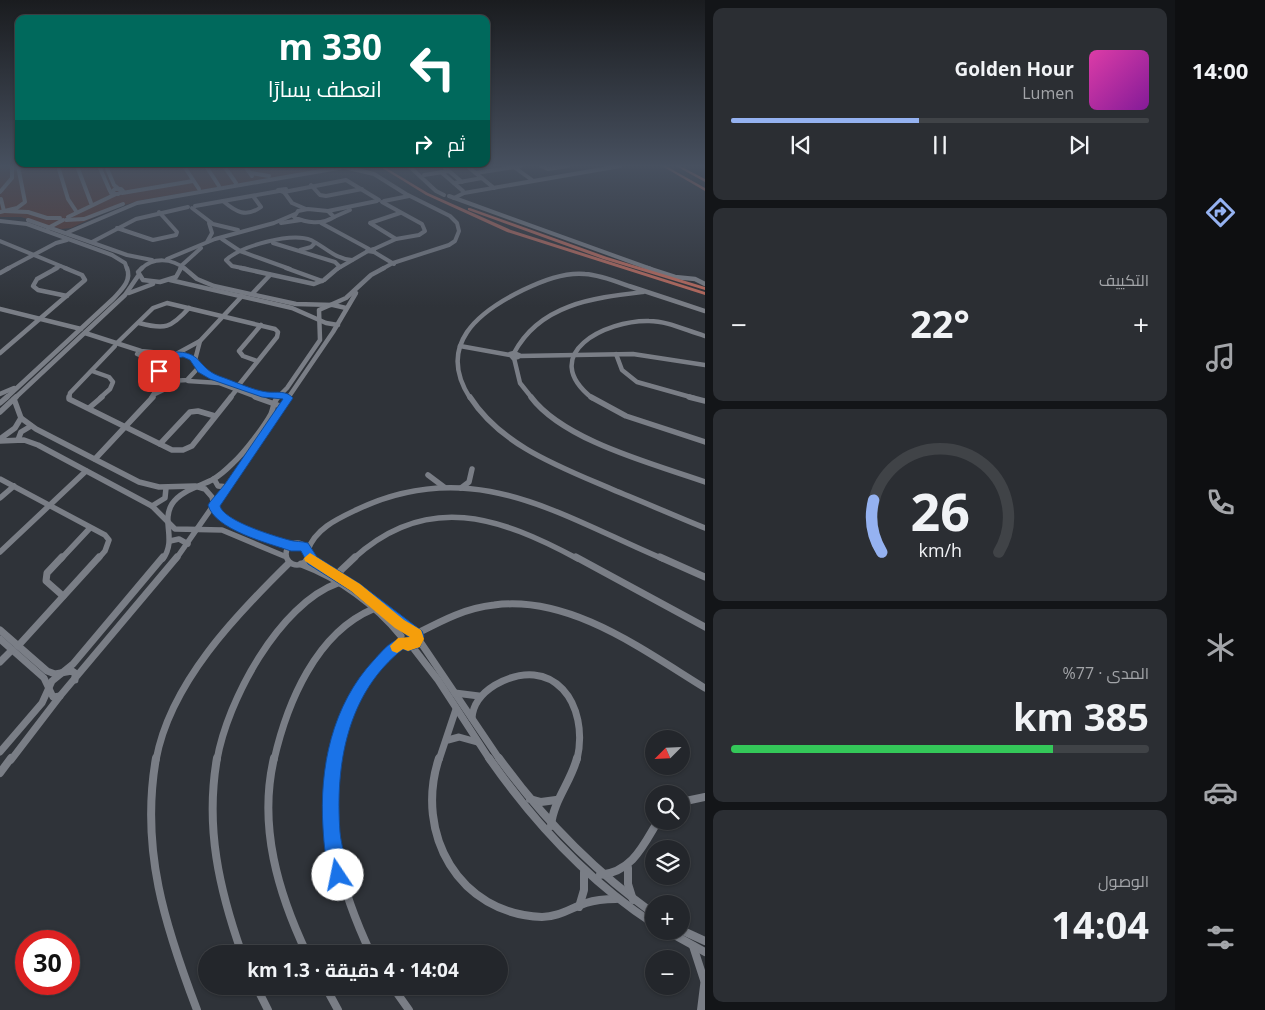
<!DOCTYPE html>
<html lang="ar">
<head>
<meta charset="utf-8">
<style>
  body { margin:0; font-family:"Open Sans",Cairo,sans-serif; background:#2b2e33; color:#f1f3f6; direction:rtl; height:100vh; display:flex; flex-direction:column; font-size:19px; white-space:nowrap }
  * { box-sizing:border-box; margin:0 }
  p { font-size:16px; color:#a3a5a9 }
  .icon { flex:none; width:28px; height:28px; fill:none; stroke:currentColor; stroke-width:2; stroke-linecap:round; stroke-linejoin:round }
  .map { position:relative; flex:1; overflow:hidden; direction:ltr }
  .drawer { display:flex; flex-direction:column; gap:8px; padding:8px; background:#131518; width:470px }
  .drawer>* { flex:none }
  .top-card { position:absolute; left:15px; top:15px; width:475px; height:152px; border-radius:10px; box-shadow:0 1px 4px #0004,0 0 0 1px #404347; direction:rtl; background:#00695c; color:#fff; overflow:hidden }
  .needle { width:32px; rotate:246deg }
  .controls { position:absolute; left:645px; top:730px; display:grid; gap:10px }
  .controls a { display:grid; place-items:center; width:45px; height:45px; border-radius:50%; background:#23262b; box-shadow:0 1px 4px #0004,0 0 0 1px #404347; font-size:25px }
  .speed { position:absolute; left:15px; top:930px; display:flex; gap:10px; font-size:25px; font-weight:700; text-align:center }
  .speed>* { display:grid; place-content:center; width:65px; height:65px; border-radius:50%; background:#23262b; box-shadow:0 1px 4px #0004,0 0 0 1px #404347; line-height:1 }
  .speed .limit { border:8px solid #d22; background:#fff; color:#111 }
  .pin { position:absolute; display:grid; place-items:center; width:42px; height:42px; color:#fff; margin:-21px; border-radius:10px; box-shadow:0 2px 8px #0006 }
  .me { position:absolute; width:55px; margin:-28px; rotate:349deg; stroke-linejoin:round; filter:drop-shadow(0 0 4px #0008) }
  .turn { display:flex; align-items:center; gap:18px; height:105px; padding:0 25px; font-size:22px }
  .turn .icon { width:65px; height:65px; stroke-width:2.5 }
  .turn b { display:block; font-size:35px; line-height:42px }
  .then { display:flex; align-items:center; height:48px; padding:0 25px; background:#0003; gap:10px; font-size:19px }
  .big { font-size:38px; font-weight:700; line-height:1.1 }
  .drawer .card { flex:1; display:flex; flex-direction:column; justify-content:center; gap:8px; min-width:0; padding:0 18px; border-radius:10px; background:#2b2e33 }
  .drawer .dial { align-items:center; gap:0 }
  .dial svg { height:130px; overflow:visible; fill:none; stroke:#404347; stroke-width:7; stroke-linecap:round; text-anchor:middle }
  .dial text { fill:#f1f3f6; stroke:none }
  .song { display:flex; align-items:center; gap:15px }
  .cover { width:60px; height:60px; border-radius:8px; background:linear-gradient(135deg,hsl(320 70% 55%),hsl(290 70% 35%)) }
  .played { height:5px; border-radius:2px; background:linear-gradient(90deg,#95b2f1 45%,#404347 45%) }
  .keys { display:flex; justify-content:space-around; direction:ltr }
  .heat { display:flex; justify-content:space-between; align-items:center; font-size:28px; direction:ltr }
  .charge { height:8px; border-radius:4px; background:linear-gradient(90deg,#34c759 77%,#404347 0) }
  .trip { position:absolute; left:198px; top:945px; width:310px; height:50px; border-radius:25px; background:#23262b; box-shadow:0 1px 4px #0004,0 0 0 1px #404347; font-weight:700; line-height:50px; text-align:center; direction:rtl }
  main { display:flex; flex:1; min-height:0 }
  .tabs { display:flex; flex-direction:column; width:90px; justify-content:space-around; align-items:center; background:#0e0f11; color:#a3a5a9 }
  .tabs .icon { width:35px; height:35px }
  .tabs .on { color:#95b2f1 }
  .tabs b { font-size:22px; color:#f1f3f6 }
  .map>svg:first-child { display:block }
</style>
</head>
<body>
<main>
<nav class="tabs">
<b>14:00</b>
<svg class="icon on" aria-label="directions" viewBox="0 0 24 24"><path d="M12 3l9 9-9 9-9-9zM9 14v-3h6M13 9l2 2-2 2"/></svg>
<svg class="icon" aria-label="music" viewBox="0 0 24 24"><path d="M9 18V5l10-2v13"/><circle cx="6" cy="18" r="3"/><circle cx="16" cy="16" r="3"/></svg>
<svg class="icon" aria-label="phone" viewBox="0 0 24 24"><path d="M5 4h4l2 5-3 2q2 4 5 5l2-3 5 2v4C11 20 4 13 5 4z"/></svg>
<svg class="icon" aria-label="climate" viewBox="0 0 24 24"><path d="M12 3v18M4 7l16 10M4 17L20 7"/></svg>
<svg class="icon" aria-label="car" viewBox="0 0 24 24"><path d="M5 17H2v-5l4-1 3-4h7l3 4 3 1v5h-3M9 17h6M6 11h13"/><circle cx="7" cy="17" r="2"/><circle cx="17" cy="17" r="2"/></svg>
<svg class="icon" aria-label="filters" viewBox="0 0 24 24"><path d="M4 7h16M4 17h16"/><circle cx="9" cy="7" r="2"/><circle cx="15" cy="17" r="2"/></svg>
</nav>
<section class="drawer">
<div class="card">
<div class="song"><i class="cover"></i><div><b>Golden Hour</b><p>Lumen</p></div></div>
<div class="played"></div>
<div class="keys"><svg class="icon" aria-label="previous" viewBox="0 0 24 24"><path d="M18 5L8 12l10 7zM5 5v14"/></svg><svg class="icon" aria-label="pause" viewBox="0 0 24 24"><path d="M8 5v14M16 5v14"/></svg><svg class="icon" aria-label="next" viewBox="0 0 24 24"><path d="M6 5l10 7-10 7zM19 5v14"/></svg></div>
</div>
<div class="card"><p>التكييف</p>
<div class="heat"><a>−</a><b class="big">22°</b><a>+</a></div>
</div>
<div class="card dial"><svg viewBox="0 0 100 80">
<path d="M14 69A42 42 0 1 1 86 69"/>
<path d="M14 69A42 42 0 0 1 9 37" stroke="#95b2f1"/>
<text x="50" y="56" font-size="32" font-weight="700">26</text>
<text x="50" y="72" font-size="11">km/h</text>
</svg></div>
<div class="card"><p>المدى · 77%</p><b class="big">385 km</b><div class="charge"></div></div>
<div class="card"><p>الوصول</p><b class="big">14:04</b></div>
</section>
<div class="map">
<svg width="705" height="1010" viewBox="0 0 705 1010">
  <rect width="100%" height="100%" fill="#2f3339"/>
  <!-- green -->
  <path fill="#59362f" d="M0 166H343L142 200 114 208 71 228 61 229 21 217H0Z"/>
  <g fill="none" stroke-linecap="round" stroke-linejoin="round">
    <!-- minor-far4 -->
    <g stroke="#7a7e86" stroke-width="4">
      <path d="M58 166 68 199 76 211"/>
      <path d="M77 166 91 203"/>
      <path d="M99 166 110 191"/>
      <path d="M106 166 114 185 119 189"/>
      <path d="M184 166 199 189"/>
      <path d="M206 166 219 186"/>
      <path d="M224 166 236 183"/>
      <path d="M245 166 252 176"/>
      <path d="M409 166 436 191 444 195"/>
      <path d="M443 166 462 182"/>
      <path d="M467 166 494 188"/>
      <path d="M541 166 548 169 568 166"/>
      <path d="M514 167 532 180"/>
      <path d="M441 172 463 191"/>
      <path d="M251 173 269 176"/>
      <path d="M476 173 521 166"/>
      <path d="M424 175 449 171"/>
      <path d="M454 183 482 178"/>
      <path d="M311 185 320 195 326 196 362 189"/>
      <path d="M115 189H121L123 191 118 194 111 193Z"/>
      <path d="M286 189 278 190 284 192 346 180 379 200"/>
      <path d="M0 192 12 178V166"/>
      <path d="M284 192 292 203 306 209"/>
      <path d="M122 193 193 181"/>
      <path d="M449 196 651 269"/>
      <path d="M454 198 464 193 620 166"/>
      <path d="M1 199 4 211 28 212 47 218H60"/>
      <path d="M223 201C236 212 246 218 261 207L253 196"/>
      <path d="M384 201 409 196"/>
      <path d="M195 206 279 191"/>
      <path d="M192 208 213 224 238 230"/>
      <path d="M308 209 328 211 334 217C322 225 306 223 294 217L298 211Z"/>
      <path d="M328 211 377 201"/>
      <path d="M0 212 17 208 25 202 18 166"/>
      <path d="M68 217 116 194"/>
      <path d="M334 217 350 210"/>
      <path d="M28 220 127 255 152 260"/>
      <path d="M66 220 84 219 123 204"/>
      <path d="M0 221 27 224 112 255 125 263 127 269"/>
      <path d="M281 223 301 220"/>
      <path d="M321 223 369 249"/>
      <path d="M48 228 63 220"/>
      <path d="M117 228 153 240 176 235 177 232 159 212"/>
      <path d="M66 233 137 203 344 167 374 174 406 194 450 216 457 223 459 231 455 241 449 245 393 263 382 269"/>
      <path d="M222 239 240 251 290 269"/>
      <path d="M396 239 370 223 400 213"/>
      <path d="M0 241 68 269"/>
      <path d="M92 242 136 219 188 207"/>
      <path d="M207 242 212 233 209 223"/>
      <path d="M273 243 335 262 340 267"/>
      <path d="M374 249V252L367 251Z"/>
      <path d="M374 249 396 239 419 235 425 231 422 224 382 202"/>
      <path d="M300 250 311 247 315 243"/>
      <path d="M374 252 394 264"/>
      <path d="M167 259 215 239 274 223 295 214"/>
      <path d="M181 266 201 248"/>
      <path d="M7 269 56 243 67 240"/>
      <path d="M54 269 60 266"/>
      <path d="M141 269C153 257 172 258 185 269"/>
      <path d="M180 269 181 267"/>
      <path d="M247 269 232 266 226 260C241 246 291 232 311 240 325 247 335 259 352 260"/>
      <path d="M337 269 368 251"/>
    </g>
    <!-- minor-far3 -->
    <g stroke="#7a7e86" stroke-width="4.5">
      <path d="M57 268 37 279 33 286 38 290 67 296"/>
      <path d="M142 268 138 272 143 280 160 282 176 277 181 268"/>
      <path d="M184 268 197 279 214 286 296 304 333 305 346 308"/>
      <path d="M241 268 314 284 324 280 338 268"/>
      <path d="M286 268 322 281"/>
      <path d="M647 268 675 277 695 279 705 284"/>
      <path d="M0 273 9 268"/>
      <path d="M170 280 292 308 326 323 338 325"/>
      <path d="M129 293 153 284"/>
      <path d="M252 294 270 275"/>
      <path d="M0 309 81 329"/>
      <path d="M139 323C165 330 171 328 189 308"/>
      <path d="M85 333 141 351 171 354"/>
      <path d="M117 343 153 308 167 303 275 329 278 332 277 337 238 386"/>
      <path d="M460 346 510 355"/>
      <path d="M0 353 85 280 82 275 65 268"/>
      <path d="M178 353 200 341"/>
      <path d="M181 353 196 360 199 367 187 380 170 381 160 374V365L168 356Z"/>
      <path d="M514 353 519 355 518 357 513 358 510 354Z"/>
      <path d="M514 353C540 304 593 298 643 292"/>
      <path d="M137 354 150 359 159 368"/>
      <path d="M616 354 622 370 637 382 694 398"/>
      <path d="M519 356 633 354 705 365"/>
      <path d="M514 358 520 383 532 398"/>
      <path d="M195 360 200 341 242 296"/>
      <path d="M257 361 243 356 239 351 261 325"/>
      <path d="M199 367 209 375 224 381"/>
      <path d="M92 371 109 377 113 382 110 389 100 398"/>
      <path d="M188 381 219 383 259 398"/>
      <path d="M0 394 14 388"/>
      <path d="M155 394 178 383"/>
      <path d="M6 398 113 299C121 290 132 281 127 268"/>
      <path d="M15 398 125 295 138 276"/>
      <path d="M69 398 70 393 115 346"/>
      <path d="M151 398 160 384V374"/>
      <path d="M230 398 237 389"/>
      <path d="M277 398 287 388 320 340 319 310 346 298 371 275 384 268"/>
      <path d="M288 398 333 332 356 293"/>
      <path d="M470 398C436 345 478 312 523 290 542 281 564 272 585 274 600 275 615 281 629 286 654 294 680 303 705 311"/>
      <path d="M592 398C537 354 606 320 649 321 668 321 687 331 705 336"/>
    </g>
    <!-- minor-far2 -->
    <g stroke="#7a7e86" stroke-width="5.5">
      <path d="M69 397V399L172 450H183L192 446 231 397"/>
      <path d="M255 397 283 407"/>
      <path d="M470 397C502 447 563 468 616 491 646 503 675 516 705 528"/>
      <path d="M531 397C564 441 654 464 705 482"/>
      <path d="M591 397 626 416 705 442"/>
      <path d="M689 397 705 401"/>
      <path d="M14 399 21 418 36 429 139 482 159 487 195 486 205 489 212 497 216 512 224 520 291 546"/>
      <path d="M0 403 7 397"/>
      <path d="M89 408 102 397"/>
      <path d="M0 412 16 397"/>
      <path d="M0 439 15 428 21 418"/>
      <path d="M18 440 21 432 31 426"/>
      <path d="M0 441 24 440 38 445 152 506 175 529 222 530 284 556"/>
      <path d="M160 444 190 412 198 411 215 416"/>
      <path d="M95 459 153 397"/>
      <path d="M428 475 444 487"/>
      <path d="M0 479 105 535 109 540 105 551 98 559"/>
      <path d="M214 479 218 486 229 487"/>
      <path d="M461 488 469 482 472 469"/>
      <path d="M0 498 14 486"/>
      <path d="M152 506 165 498 166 488"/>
      <path d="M170 541 179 539 188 544"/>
      <circle cx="297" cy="554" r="11"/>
      <path d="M308 550C315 529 337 519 356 510 472 454 559 515 663 559"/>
      <path d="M0 552 86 471"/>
      <path d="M309 557 311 559"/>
      <path d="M61 559 90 528"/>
      <path d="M163 559C177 539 161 522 172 504 180 491 200 486 212 480 219 476 227 469 233 463 244 453 264 427 271 414 274 407 273 402 278 397"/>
      <path d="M176 559 289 397"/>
      <path d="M353 559C427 491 500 517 578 559"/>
    </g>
    <!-- minor-far1 -->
    <g stroke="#7a7e86" stroke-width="7">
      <path d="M62 557 47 573 46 581 63 596"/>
      <path d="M310 557 355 587 409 630"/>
      <path d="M576 557 705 627"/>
      <path d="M660 557 705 577"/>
      <path d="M301 564C339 578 376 605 401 636"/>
      <path d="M336 575 355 557"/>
      <path d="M0 630 47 671 55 674 72 671 75 673V680"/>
      <path d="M416 634C441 621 465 608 494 605 570 595 643 650 705 688"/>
      <path d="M417 637 500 760"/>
      <path d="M0 639 44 678 53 697 60 696"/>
      <path d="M411 645 438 680 490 760"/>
      <path d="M18 646 99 557"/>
      <path d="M0 662 12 650"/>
      <path d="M455 693 479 696"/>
      <path d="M472 718C473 703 482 693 495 685 553 652 590 704 577 760"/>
      <path d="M448 740 459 737 477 742"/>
      <path d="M0 752 42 703 52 681 73 664 163 557"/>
      <path d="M11 760 60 696 177 557"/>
      <path d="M156 760C170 683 236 615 289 563"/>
      <path d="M217 760C227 701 279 604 338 583"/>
      <path d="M274 760C287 703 316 633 373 609"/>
      <path d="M334 760C341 708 367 677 402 642"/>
      <path d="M439 760 456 709"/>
    </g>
    <!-- minor -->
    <g stroke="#7a7e86" stroke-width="8">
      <path d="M156 758C140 849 165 926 197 1010"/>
      <path d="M217 758C205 827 219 889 242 954"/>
      <path d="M274 758C258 826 278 893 307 954"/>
      <path d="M334 758C325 831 340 888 371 954"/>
      <path d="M439 758C414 834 459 914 542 917 558 917 571 908 586 903 595 900 606 899 616 899"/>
      <path d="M489 758C535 824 587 880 654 924"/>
      <path d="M499 758C543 819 593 870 654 914"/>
      <path d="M0 773 11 758"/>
      <path d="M530 799 541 802 556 800"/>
      <path d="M681 802 705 797"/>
      <path d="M551 826C553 801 571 782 577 758"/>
      <path d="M628 868V884L633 900"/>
      <path d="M600 875C632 872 643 846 658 821"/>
      <path d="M579 907 584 890V872"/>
      <path d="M681 930 705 941"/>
      <path d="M667 931 705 952"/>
      <path d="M693 946 704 980"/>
      <path d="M256 986 268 1010"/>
      <path d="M325 986 338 1010"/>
      <path d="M392 986 409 1010"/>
      <path d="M701 1010 705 978"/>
    </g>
    <!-- major -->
    <g fill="#b96a5d" fill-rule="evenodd">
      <path d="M379 166H383L428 193 511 230 705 292V295L507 232 426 195Z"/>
      <path d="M662 166H666L705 188V191Z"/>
      <path d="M676 166H680L705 179V182Z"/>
      <path d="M468 208H470L607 257 705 287V290L603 259 468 210Z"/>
    </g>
  </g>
  <!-- sky -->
  <linearGradient id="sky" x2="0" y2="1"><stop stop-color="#1a1c1f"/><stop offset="0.54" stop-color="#47505f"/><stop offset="1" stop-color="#47505f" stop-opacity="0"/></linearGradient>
  <rect width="705" height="307" fill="url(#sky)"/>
  <!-- route -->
  <path fill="#1a73e8" stroke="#114b97" d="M173 352C203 351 196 367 219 376 234 381 252 390 267 392 277 393 286 390 293 398L220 506C224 521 274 536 289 540 295 542 302 541 308 543L317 557 360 584 422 631 424 636 420 647 408 651 403 649C347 693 335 765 340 832 341 847 350 868 344 881L338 883 332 881C326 865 324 846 323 828 319 768 332 705 374 660 386 647 393 637 410 638L351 591 308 564 301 551H291C268 543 215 530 208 505L210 502 225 484 283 399 262 397 210 379 198 372 190 360 183 357 168 360 162 373H156L154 371 161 357Z"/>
  <!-- slow -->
  <path fill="#f59e0b" d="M310 553 360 584 404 620 421 630 424 639 420 647 408 651 403 649 397 653 392 651 390 646 398 638 410 637 395 628 351 591 305 561 304 558Z"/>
</svg>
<div class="controls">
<a><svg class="needle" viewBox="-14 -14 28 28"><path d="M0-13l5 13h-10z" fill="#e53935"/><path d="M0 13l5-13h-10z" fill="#a3a5a9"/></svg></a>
<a><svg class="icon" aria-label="search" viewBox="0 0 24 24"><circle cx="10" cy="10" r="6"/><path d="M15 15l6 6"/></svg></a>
<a><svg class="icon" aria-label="layers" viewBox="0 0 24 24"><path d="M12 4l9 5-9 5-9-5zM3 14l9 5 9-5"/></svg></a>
<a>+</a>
<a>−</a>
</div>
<div class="speed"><div class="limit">30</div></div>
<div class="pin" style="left:159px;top:371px;background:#d93025"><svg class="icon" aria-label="arrive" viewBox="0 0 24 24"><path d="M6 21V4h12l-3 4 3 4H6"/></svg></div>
<svg class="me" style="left:338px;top:875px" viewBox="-20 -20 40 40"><circle r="19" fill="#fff"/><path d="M0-13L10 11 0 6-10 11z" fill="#1a73e8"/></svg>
<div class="trip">14:04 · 4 دقيقة · 1.3 km</div>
<div class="top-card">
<div class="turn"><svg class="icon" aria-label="left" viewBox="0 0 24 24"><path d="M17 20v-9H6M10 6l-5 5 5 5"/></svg><div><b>330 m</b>انعطف يسارًا</div></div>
<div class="then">ثم<svg class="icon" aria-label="right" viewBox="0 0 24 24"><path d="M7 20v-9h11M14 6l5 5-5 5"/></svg></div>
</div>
</div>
</main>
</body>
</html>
